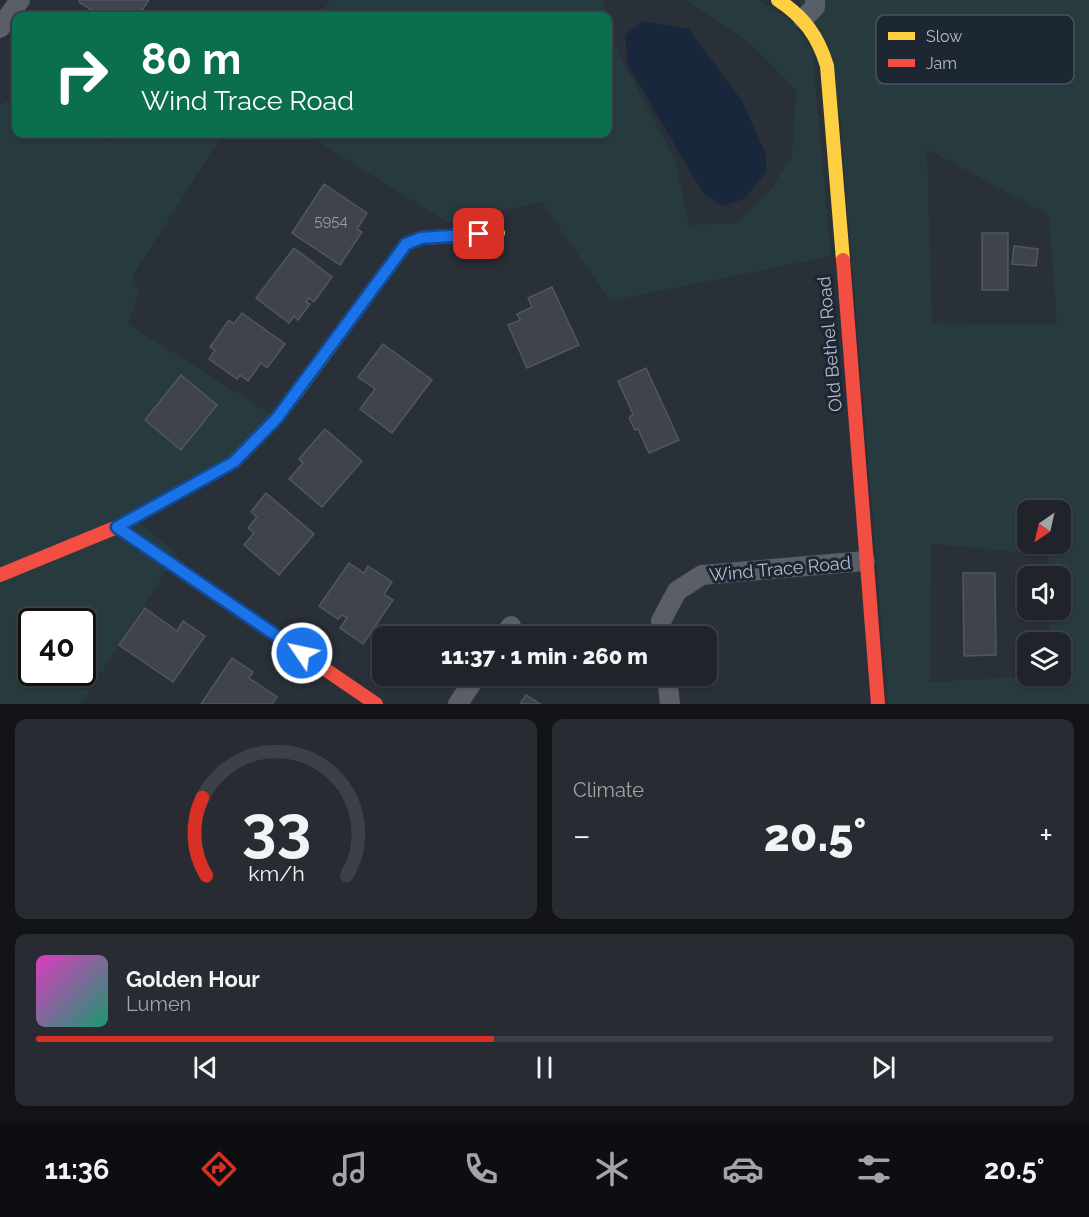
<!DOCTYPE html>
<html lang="en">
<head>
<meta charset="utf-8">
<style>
  body { margin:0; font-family:Raleway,sans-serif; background:#282c32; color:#f1f3f6; height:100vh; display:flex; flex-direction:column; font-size:22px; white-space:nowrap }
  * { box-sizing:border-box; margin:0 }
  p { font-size:20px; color:#a2a4a8 }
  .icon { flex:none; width:33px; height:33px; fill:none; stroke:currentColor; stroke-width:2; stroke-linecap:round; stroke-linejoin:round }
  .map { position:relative; height:704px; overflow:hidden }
  .sheet { display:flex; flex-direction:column; gap:15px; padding:15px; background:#121417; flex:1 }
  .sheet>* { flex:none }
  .banner { position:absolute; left:12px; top:12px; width:600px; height:126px; border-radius:12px; box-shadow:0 2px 4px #0004,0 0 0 2px #3d4147; background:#0b6e4f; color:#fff; overflow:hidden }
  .needle { width:39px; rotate:214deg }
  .tools { position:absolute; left:1017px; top:500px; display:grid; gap:12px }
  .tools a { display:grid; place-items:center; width:54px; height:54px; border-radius:12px; background:#20242a; box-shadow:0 2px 4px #0004,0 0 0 2px #3d4147; font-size:30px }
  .speed { position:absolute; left:18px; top:608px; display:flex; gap:12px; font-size:30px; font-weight:700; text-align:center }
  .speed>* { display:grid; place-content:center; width:78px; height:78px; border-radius:50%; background:#20242a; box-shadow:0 2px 4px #0004,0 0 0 2px #3d4147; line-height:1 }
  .speed .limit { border:3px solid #111; border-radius:9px; background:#fff; color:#111 }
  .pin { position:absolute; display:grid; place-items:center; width:51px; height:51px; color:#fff; margin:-26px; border-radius:12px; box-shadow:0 3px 9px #0006 }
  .me { position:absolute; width:66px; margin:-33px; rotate:304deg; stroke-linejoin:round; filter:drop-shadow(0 0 4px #0008) }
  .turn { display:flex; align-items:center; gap:21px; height:126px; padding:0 30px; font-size:27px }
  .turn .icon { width:78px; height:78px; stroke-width:2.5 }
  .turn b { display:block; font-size:42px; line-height:51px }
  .big { font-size:45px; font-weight:800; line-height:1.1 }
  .sheet .widget { flex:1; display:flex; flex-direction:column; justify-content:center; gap:9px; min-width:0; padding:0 21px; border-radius:12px; background:#282c32 }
  .sheet .dial { align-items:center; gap:0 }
  .dial svg { height:156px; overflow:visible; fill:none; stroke:#3d4147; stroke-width:7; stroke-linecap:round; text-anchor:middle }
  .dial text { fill:#f1f3f6; stroke:none }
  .song { display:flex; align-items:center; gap:18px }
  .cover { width:72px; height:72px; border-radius:9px; background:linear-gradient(135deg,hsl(310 70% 55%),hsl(160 70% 35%)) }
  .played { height:6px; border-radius:3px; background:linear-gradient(90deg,#d93025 45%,#3d4147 45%) }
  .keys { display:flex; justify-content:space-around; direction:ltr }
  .heat { display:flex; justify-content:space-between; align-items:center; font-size:33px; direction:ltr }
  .sheet .tiles { flex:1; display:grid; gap:15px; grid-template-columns:1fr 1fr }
  .widget:last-child { grid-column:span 2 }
  .trip { position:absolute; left:372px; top:626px; width:345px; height:60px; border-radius:12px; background:#20242a; box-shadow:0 2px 4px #0004,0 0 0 2px #3d4147; font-weight:800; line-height:60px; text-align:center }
  .tabs { display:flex; height:96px; justify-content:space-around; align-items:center; background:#0d0e11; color:#a2a4a8 }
  .tabs .icon { width:42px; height:42px }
  .tabs .active { color:#d93025 }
  .tabs b { font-size:27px; color:#f1f3f6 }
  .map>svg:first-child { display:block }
</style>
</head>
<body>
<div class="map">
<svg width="1089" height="704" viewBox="0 0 1089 704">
  <rect width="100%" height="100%" fill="#2a3038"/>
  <!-- green -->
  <g fill="#273a3e" fill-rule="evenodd">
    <path d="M330 0H603L607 16H319Z"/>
    <path d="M686 0H758L788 18 812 49 831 256 610 301 542 202 447 222 305 134H608V19L617 50 675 160 689 225 737 223 769 192 792 156 796 90 751 44Z"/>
    <path d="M799 0H1089V704H888L840 117ZM927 149 1049 215 1057 324 932 323ZM1028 510H1060V543H1028ZM931 544 1049 555 1050 576H1060V609H1050L1051 642H1060V675L930 682Z"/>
    <path d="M6 101 16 102V134H94L111 142 119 134H223L132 277 139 292 128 324 283 422 137 521 177 554 81 704H0V105ZM32 621H82V672H32Z"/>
  </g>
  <!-- water -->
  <path fill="#19273c" d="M643 21 689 29 742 101 766 154V172L744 199 722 206 703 193 628 65 625 35Z"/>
  <!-- building -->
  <g fill="#3f444c" stroke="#52575f" stroke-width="1.5">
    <path d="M80 0H149L138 16H101L79 2Z"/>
    <path d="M324 184 367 213 357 229 362 232 340 265 292 233Z"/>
    <rect x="982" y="233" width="26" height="57"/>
    <path d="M1014 246 1038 249 1036 266 1012 264Z"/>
    <path d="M294 248 332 277 314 302 309 298 306 302 310 304 298 320 294 316 289 323 256 298Z"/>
    <path d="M552 287 579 345 527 368 508 325 520 320 517 314 532 307 528 298Z"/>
    <path d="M242 313 285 344 267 368 261 363 248 381 240 375 237 379 209 359 215 350 210 347 229 320 234 324Z"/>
    <path d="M383 344 432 380 392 433 360 409 375 389 358 377Z"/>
    <path d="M646 368 679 440 649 453 638 429 635 430 629 418 633 414 618 381Z"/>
    <path d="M181 375 217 405 181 450 145 420Z"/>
    <path d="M325 429 362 461 322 507 289 479 303 463 299 459Z"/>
    <path d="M266 493 314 534 279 575 244 545 254 533 248 528 257 517 251 512Z"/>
    <path d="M349 563 364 573 368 566 392 582 384 594 393 600 363 644 340 628 347 618 342 615 338 619 319 606Z"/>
    <path d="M963 573H995L996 655 964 656Z"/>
    <path d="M145 608 177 631 183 621 205 636 173 682 119 645Z"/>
    <path d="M232 658 253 672 249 678 277 697 272 704H201Z"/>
    <path d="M526 695 540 704H520Z"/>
  </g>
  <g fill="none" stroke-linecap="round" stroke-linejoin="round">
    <!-- street -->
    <g stroke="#5a5e66" stroke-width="20">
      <path d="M803 19 815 7V0"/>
      <path d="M0 28 20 0"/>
      <path d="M504 636 511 626"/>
      <path d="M663 636 661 621 677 591 702 575 865 561"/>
      <path d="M667 675 670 704"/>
      <path d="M458 704 477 675"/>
    </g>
    <!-- slow -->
    <g stroke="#ffcf43" stroke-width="14">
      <path d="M778 0C804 17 818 36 827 66L843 260"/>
      <path d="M296 393 406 244 421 238 498 233"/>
    </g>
    <!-- jam -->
    <g stroke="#f24e42" stroke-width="14">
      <path d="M843 260 878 704"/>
      <path d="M117 527 376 704"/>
      <path d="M0 575 117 527 234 462 277 418 296 393"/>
    </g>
  </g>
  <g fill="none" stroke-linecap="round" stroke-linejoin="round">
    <defs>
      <path id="route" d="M302 653 117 527 234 462 277 418 406 244 421 238 479 234"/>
    </defs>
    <!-- route casing -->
    <use href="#route" stroke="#114b97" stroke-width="15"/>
    <!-- route -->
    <use href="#route" stroke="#1a73e8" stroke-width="10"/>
  </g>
  <g text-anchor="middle" stroke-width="6" stroke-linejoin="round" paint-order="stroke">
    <!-- number labels -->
    <g font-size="15" fill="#979eaa">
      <text x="331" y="226">5954</text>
    </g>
    <!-- street labels -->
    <g font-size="18" fill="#b4bcc9" stroke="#1d2633">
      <text transform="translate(830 344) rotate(-95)" y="6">Old Bethel Road</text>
      <text transform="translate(780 569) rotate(-5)" y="6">Wind Trace Road</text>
    </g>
  </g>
  <!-- legend -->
  <rect x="876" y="15" width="198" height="69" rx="9" fill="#1d2633" stroke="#4a5360" stroke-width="1.5"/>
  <rect x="888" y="32" width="27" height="8" fill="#ffcf43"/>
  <rect x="888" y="59" width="27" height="8" fill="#f24e42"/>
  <g font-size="16" fill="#b4bcc9">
    <text x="926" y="42">Slow</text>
    <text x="926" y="69">Jam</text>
  </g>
</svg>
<div class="tools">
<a><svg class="needle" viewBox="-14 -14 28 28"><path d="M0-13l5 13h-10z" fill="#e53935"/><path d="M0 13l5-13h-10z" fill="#a2a4a8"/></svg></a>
<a><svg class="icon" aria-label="sound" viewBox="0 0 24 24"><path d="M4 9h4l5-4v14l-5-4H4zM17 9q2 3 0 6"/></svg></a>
<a><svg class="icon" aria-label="layers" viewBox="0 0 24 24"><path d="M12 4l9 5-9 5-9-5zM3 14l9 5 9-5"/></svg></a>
</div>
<div class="speed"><div class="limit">40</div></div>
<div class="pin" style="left:479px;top:234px;background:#d93025"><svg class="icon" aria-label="arrive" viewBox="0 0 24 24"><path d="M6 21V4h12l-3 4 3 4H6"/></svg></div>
<svg class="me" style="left:302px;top:653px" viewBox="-20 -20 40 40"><circle r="17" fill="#1a73e8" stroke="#fff" stroke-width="3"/><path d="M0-11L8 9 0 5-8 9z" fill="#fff"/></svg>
<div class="trip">11:37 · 1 min · 260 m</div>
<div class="banner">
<div class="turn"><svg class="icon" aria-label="right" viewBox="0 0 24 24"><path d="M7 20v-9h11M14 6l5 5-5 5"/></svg><div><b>80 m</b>Wind Trace Road</div></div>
</div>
</div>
<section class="sheet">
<div class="tiles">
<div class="widget dial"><svg viewBox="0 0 100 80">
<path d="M14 69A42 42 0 1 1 86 69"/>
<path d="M14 69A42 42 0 0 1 12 29" stroke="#d93025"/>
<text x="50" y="56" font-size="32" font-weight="700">33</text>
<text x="50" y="72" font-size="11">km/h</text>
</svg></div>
<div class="widget"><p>Climate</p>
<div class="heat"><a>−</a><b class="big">20.5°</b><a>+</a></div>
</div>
<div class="widget">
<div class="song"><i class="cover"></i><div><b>Golden Hour</b><p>Lumen</p></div></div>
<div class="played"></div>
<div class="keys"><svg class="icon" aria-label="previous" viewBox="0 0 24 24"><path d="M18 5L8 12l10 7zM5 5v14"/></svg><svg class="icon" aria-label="pause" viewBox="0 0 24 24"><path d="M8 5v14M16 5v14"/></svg><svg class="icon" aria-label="next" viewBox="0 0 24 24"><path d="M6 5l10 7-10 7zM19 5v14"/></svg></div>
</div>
</div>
</section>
<nav class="tabs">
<b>11:36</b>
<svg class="icon active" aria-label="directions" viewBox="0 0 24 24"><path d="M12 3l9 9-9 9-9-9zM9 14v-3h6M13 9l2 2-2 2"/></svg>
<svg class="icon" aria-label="music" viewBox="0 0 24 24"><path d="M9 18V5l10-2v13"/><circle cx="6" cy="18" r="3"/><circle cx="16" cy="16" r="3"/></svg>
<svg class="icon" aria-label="phone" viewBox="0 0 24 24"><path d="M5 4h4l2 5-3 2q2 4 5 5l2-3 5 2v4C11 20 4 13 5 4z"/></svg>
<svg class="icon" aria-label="climate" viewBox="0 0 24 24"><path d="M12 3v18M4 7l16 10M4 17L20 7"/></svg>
<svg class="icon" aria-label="car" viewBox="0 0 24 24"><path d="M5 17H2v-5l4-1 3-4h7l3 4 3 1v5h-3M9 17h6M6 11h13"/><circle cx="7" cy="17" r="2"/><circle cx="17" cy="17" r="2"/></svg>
<svg class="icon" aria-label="filters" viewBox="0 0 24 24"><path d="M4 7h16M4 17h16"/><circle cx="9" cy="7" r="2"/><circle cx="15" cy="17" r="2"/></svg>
<b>20.5°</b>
</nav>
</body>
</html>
